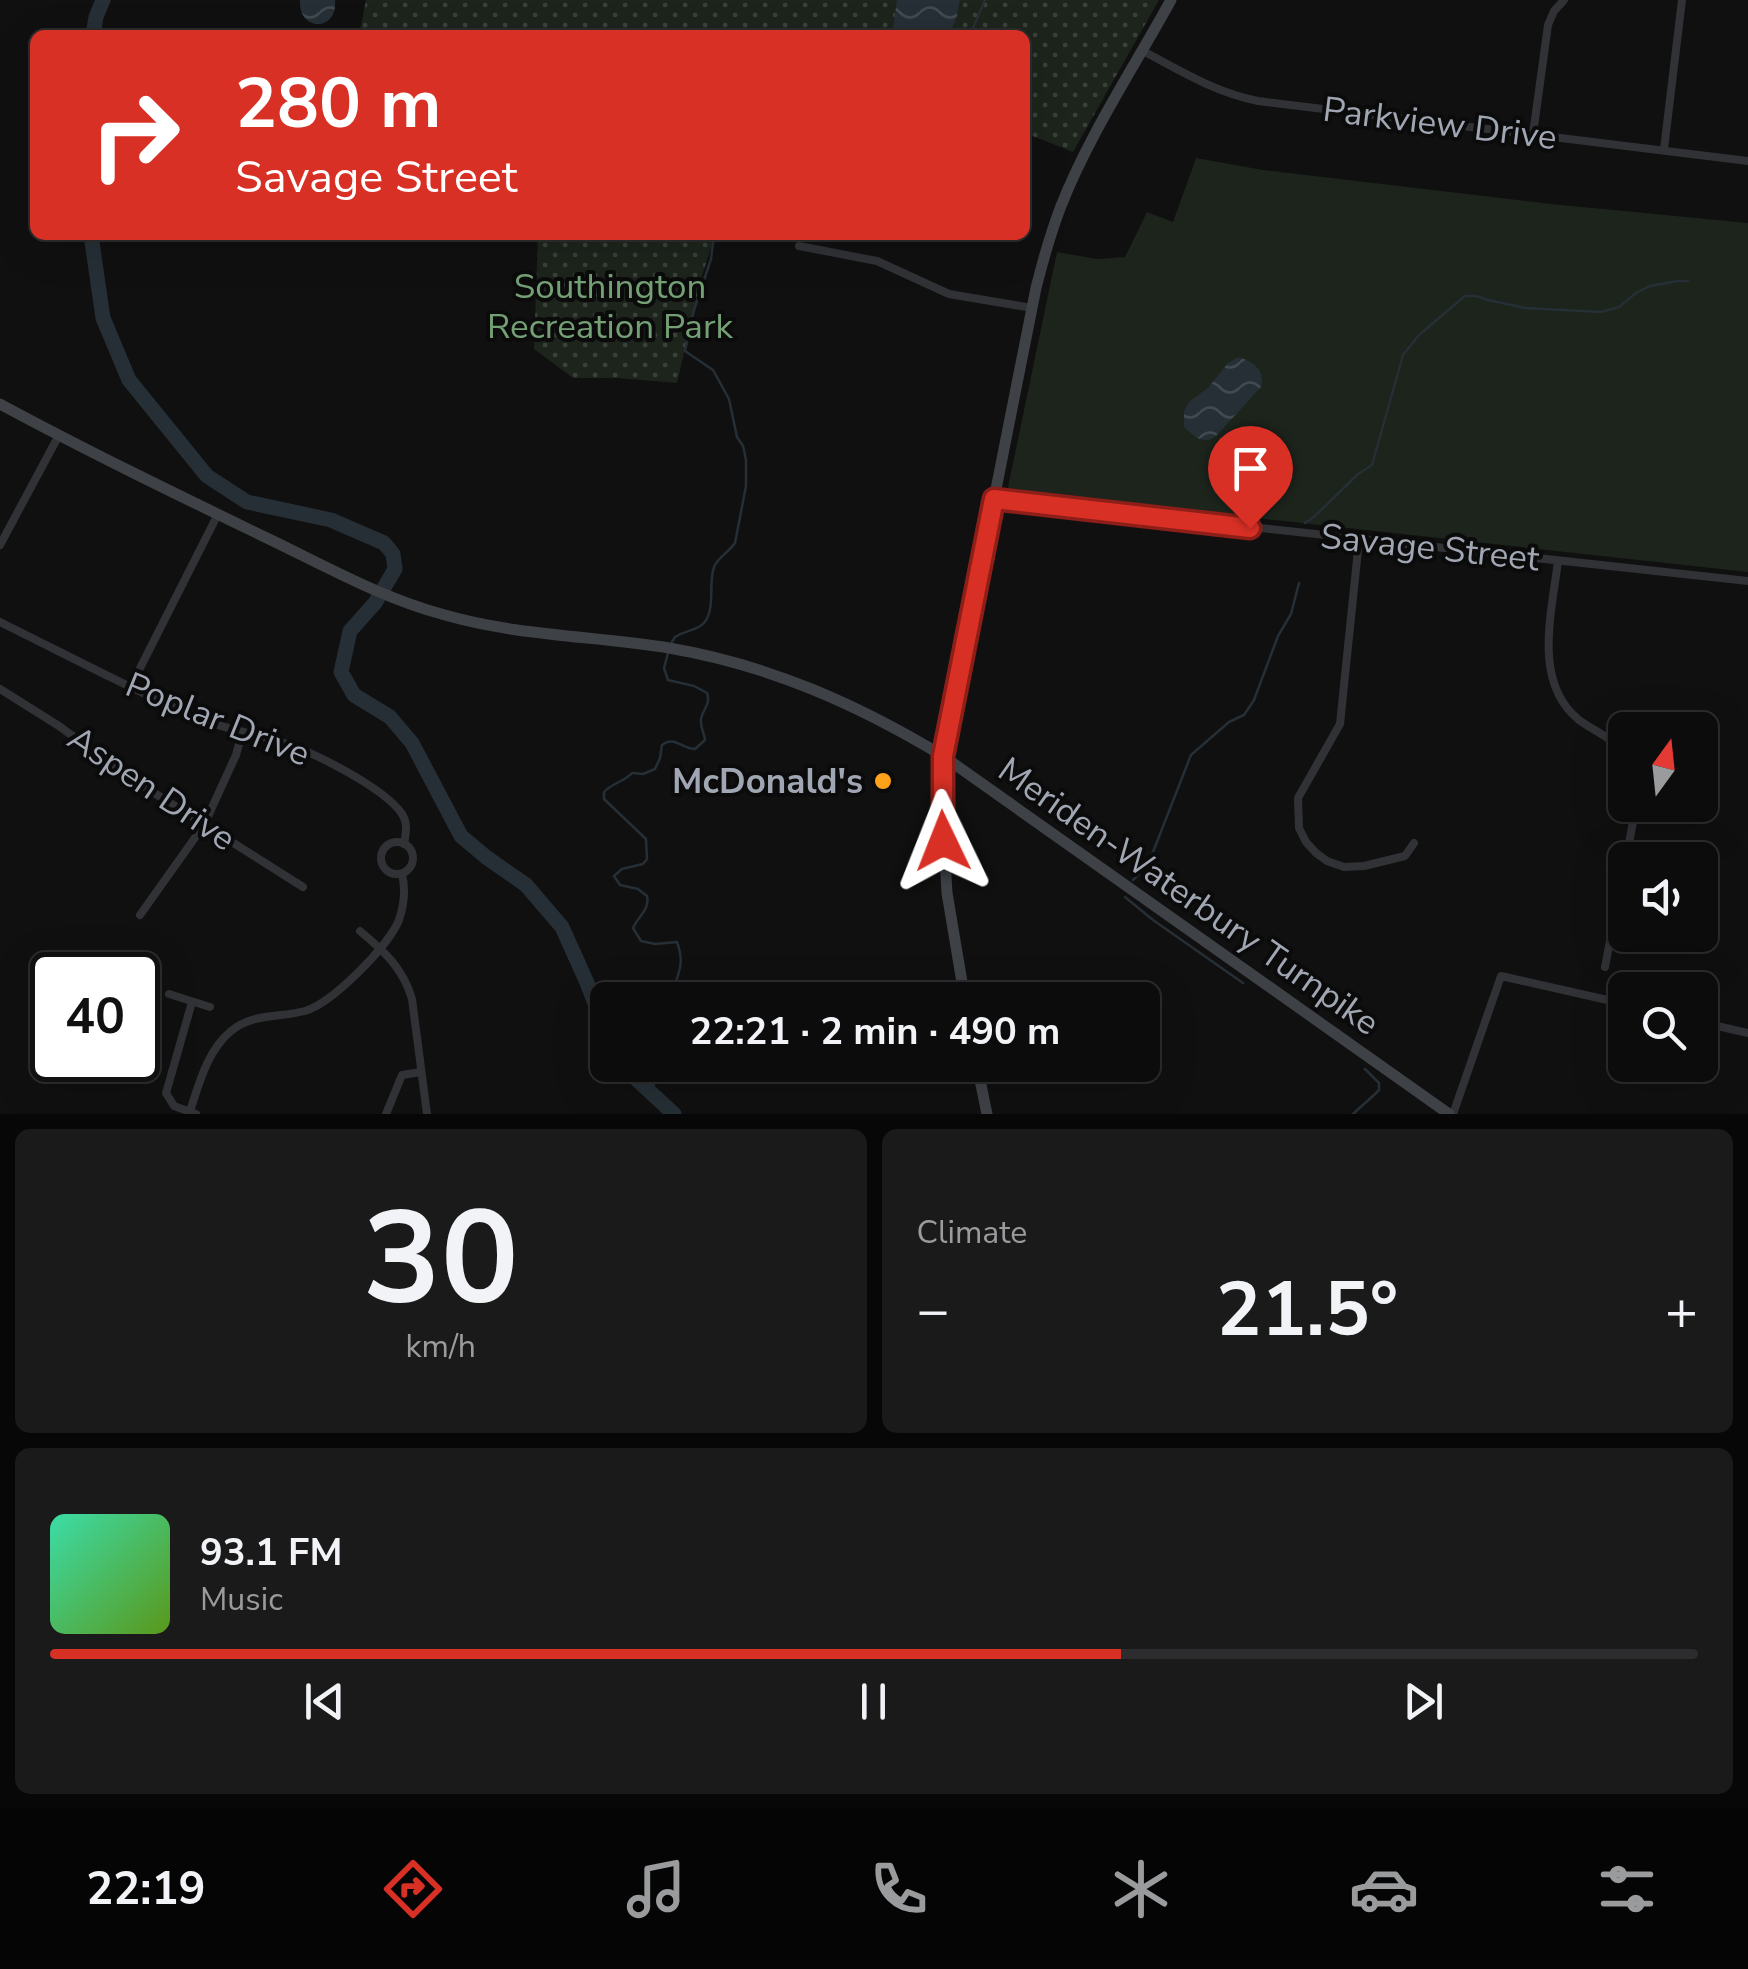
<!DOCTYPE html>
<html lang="en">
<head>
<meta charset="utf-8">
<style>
  body { margin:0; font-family:"Nunito Sans",sans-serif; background:#1a1a1b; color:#f1f3f6; height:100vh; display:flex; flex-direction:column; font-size:38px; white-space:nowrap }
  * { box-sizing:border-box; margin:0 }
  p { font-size:32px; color:#9a9b9d }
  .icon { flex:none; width:55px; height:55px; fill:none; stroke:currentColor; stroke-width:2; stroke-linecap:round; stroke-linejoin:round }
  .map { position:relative; height:1114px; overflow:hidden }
  .details { display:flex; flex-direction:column; gap:15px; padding:15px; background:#070707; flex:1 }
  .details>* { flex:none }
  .top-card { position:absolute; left:30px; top:30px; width:1000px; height:210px; border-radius:15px; box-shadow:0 10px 40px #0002,0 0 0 2px #2c2c2e; background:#d93025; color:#fff; overflow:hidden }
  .needle { width:65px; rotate:15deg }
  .tools { position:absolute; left:1608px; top:712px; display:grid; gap:20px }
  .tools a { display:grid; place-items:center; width:110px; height:110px; border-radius:15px; background:#0c0c0d; box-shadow:0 10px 40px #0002,0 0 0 2px #2c2c2e; font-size:50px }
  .speed { position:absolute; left:30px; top:952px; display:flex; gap:20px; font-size:50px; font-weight:700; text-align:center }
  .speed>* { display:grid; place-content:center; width:130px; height:130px; border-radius:50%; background:#0c0c0d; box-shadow:0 10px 40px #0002,0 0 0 2px #2c2c2e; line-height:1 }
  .speed .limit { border:5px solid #111; border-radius:15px; background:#fff; color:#111 }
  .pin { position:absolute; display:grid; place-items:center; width:85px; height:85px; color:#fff; margin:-102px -42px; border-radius:50% 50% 50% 0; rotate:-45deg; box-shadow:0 0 10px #0007 }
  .pin .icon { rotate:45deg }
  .me { position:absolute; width:110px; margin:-55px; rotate:358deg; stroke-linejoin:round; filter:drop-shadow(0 0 8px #0008) }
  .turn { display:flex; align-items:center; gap:35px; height:210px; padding:0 40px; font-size:45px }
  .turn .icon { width:130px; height:130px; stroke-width:2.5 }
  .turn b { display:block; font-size:70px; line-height:85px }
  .big { font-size:75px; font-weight:700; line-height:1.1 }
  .details .widget { flex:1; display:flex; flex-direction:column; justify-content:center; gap:15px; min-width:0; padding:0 35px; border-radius:15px; background:#1a1a1b }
  .details .dial { align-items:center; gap:0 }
  .dial b { font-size:130px; line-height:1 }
  .song { display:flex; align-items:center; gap:30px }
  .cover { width:120px; height:120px; border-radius:15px; background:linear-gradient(135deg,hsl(160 70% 55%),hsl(90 70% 35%)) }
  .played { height:10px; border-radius:5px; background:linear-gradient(90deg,#d93025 65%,#2c2c2e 65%) }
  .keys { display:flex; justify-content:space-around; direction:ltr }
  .heat { display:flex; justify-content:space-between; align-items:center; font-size:55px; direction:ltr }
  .details .tiles { flex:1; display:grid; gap:15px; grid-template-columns:1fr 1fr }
  .widget:last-child { grid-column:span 2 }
  .trip { position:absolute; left:590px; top:982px; width:570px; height:100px; border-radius:15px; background:#0c0c0d; box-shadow:0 10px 40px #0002,0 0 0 2px #2c2c2e; font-weight:700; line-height:100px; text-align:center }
  .tabs { display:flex; height:160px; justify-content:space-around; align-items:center; background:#050505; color:#9a9b9d }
  .tabs .icon { width:70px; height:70px }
  .tabs .active { color:#d93025 }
  .tabs b { font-size:45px; color:#f1f3f6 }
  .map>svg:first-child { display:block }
</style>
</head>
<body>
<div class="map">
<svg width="1748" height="1114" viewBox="0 0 1748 1114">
  <defs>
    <pattern id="park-dots" width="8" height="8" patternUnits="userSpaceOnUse" patternTransform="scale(2.5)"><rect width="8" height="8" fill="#1c241c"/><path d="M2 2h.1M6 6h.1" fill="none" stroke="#3a413b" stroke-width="1.8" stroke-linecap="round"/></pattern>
    <pattern id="water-waves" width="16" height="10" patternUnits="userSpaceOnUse" patternTransform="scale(2.5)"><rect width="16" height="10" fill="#252f35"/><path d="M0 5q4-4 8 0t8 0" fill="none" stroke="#414a50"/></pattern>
  </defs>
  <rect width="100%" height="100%" fill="#101011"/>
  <!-- green -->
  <path fill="#1c241c" d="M1196 158 1263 170 1551 204 1748 223V572L1011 491 1008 487 1057 252 1097 259 1125 257 1147 212 1173 222Z"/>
  <!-- park -->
  <g fill="url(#park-dots)">
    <path d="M366 0H1159L1073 152 1025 133V35H359Z"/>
    <path d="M538 235H715L701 279 677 383 618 378H573L534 349Z"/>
  </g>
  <!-- water -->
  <g fill="url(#water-waves)">
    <path d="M300 0H335C338 32 298 32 300 0Z"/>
    <path d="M897 0H960L955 22 948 35H892Z"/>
    <path d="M1238 357C1253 361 1266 371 1261 387L1216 436C1203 446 1194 436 1184 427V411L1190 401 1208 388 1228 363Z"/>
  </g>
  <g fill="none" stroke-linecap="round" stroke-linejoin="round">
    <!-- stream -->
    <g stroke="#252f35" stroke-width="2.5">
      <path d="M970 35 985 0"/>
      <path d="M1305 523 1315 516 1357 475 1372 465 1403 355 1419 335 1465 296H1476L1488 300 1525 308 1601 312 1619 307 1636 293 1650 286 1678 281H1688"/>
      <path d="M670 645 675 637C683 631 697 631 704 623 716 608 708 584 714 567 718 557 729 552 735 543L746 486V460L743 446 737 437 729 399 713 370 685 351 694 310 711 259 714 235"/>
      <path d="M668 653 664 668 668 680 694 686 707 693C711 705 703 708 701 719 700 727 704 732 705 740L695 749C682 749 674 735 662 745L660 758 655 769 643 774 632 773C624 782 612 783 604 792V799L646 839 647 859 643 864 622 869 614 876 620 885 638 889 647 896C650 910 638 916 633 928L641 941 655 944 677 942C687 969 674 976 672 1000"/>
      <path d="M1133 880 1146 867 1151 857 1191 755 1229 722 1244 715 1254 700 1278 636 1291 614 1299 583"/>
      <path d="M1125 897 1153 920 1243 983"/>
      <path d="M652 1093 658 1065"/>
      <path d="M1353 1114 1375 1094 1379 1090V1083L1365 1069"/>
    </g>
    <!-- river -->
    <g stroke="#252f35" stroke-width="15">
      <path d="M93 35 96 17 103 0"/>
      <path d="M91 235 103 318 129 380 207 476 247 502 331 520 384 543 393 554 395 569 375 603 350 631 341 672 354 695 390 717 412 743 461 836 486 857 526 885 562 927 588 985 608 1038"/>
      <path d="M626 1065 633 1076 674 1114"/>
    </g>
    <!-- street -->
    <g stroke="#303236" stroke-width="8">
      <path d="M1143 51C1181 71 1216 93 1258 101L1748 161"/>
      <path d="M1533 134 1548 25 1554 11 1564 0"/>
      <path d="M1664 149 1682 0"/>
      <path d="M799 246 877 261 949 294 1032 308"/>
      <path d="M994 499 1748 581"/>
      <path d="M1359 540 1340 724 1298 798 1299 828 1306 842 1316 853 1327 861 1344 867 1364 866 1405 856 1414 843"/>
      <path d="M0 545 59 435"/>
      <path d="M1558 561C1552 612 1532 682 1579 720 1594 731 1612 738 1625 752"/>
      <path d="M0 622C65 654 129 688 195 717 223 729 254 733 284 743 313 752 385 788 402 814 408 823 406 833 404 844"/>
      <path d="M131 686 218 514"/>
      <path d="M0 689 59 726 129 777 303 887"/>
      <circle cx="397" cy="858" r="16"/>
      <path d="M1626 860 1636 805"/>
      <path d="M140 915 204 825 236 755 242 733"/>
      <path d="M360 931C384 951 403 968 412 999L427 1114"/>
      <path d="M1605 967 1625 863"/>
      <path d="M962 985C981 984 998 988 1016 989 1043 990 1112 981 1132 990 1145 996 1150 1009 1153 1021 1155 1035 1154 1047 1142 1055"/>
      <path d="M169 994 210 1007"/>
      <path d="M192 1002 166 1093 174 1106 196 1114"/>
      <path d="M1700 1022 1748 1033"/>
      <path d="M189 1114C199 1085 206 1052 231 1031 253 1013 278 1018 305 1011 332 1003 388 947 399 920 404 905 406 890 402 874"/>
      <path d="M386 1114 402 1075 421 1072"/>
      <path d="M1453 1114 1501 976 1625 1004"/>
    </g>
    <!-- secondary -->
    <g stroke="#3e4146" stroke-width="11">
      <path d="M0 404C89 452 180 496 271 540 327 567 384 599 445 615 518 636 595 636 669 648 769 665 857 704 943 756L1449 1114"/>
      <path d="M965 1000 947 893 941 789 943 756 1036 288C1043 260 1051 232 1061 206 1089 135 1134 67 1171 0"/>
      <path d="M977 1065 987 1114"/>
    </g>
  </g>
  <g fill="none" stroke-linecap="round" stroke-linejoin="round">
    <defs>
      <path id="route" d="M943 841V756L994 499 1250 528"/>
    </defs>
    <!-- route casing -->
    <use href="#route" stroke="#8d1f18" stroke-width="25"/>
    <!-- route -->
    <use href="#route" stroke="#d93025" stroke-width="18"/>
  </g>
  <!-- markers -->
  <circle fill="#fea11b" stroke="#0b0b0c" stroke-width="4" cx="883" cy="781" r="10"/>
  <g text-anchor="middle" stroke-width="8" stroke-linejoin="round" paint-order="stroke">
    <!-- street labels -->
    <g font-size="35" fill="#a0a7b3" stroke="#0b0b0c">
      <text transform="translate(1440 123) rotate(7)" y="12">Parkview Drive</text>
      <text transform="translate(1430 547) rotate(6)" y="12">Savage Street</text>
      <text transform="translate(218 719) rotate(22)" y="12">Poplar Drive</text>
      <text transform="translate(152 788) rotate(34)" y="12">Aspen Drive</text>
      <text transform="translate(1189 896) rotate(35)" y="12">Meriden-Waterbury Turnpike</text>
    </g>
    <!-- park labels -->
    <g font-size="35" fill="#75a075" stroke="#0b0b0c">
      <text x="610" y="298">Southington<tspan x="610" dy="40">Recreation Park</tspan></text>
    </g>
    <!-- poi labels -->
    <g font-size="35" font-weight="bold" fill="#a0a7b3" stroke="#0b0b0c" text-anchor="end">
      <text x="863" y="793">McDonald's</text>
    </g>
  </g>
</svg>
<div class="tools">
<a><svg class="needle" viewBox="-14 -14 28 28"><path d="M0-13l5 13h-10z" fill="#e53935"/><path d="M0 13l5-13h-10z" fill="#9a9b9d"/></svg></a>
<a><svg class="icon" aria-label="sound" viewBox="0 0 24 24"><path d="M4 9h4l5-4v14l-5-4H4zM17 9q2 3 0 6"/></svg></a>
<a><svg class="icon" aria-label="search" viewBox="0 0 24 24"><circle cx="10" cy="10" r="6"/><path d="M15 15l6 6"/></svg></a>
</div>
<div class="speed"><div class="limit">40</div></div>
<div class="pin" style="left:1250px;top:528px;background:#d93025"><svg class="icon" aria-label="arrive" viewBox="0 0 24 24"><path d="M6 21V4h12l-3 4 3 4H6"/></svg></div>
<svg class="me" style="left:943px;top:841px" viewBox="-20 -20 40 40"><path d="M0-17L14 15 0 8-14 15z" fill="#d93025" stroke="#fff" stroke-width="4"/></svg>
<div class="trip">22:21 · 2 min · 490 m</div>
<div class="top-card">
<div class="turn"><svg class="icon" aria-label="right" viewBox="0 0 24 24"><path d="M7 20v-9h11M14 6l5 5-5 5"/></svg><div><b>280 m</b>Savage Street</div></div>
</div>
</div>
<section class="details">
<div class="tiles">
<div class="widget dial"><b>30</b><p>km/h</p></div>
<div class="widget"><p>Climate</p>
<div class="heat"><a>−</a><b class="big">21.5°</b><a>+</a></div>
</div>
<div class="widget">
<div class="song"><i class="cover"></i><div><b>93.1 FM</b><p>Music</p></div></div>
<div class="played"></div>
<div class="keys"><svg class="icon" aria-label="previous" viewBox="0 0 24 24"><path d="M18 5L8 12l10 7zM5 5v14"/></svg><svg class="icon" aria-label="pause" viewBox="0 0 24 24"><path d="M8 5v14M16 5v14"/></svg><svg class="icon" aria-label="next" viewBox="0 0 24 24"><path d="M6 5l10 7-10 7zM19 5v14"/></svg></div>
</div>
</div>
</section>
<nav class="tabs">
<b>22:19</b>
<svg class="icon active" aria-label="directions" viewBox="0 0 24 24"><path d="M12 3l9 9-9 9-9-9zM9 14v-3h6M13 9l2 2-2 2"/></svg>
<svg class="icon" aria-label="music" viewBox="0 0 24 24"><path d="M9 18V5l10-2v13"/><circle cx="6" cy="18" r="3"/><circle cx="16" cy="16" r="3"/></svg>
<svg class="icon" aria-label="phone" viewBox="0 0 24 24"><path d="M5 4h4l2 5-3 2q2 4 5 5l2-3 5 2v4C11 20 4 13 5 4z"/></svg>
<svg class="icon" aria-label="climate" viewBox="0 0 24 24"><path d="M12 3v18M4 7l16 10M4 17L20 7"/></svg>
<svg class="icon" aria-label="car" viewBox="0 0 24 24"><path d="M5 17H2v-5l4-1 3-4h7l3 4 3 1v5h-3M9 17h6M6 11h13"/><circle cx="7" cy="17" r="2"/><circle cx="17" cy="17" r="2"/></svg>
<svg class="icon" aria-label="filters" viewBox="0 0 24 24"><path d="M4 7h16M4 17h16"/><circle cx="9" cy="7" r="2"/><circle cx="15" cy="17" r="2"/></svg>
</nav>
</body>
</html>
